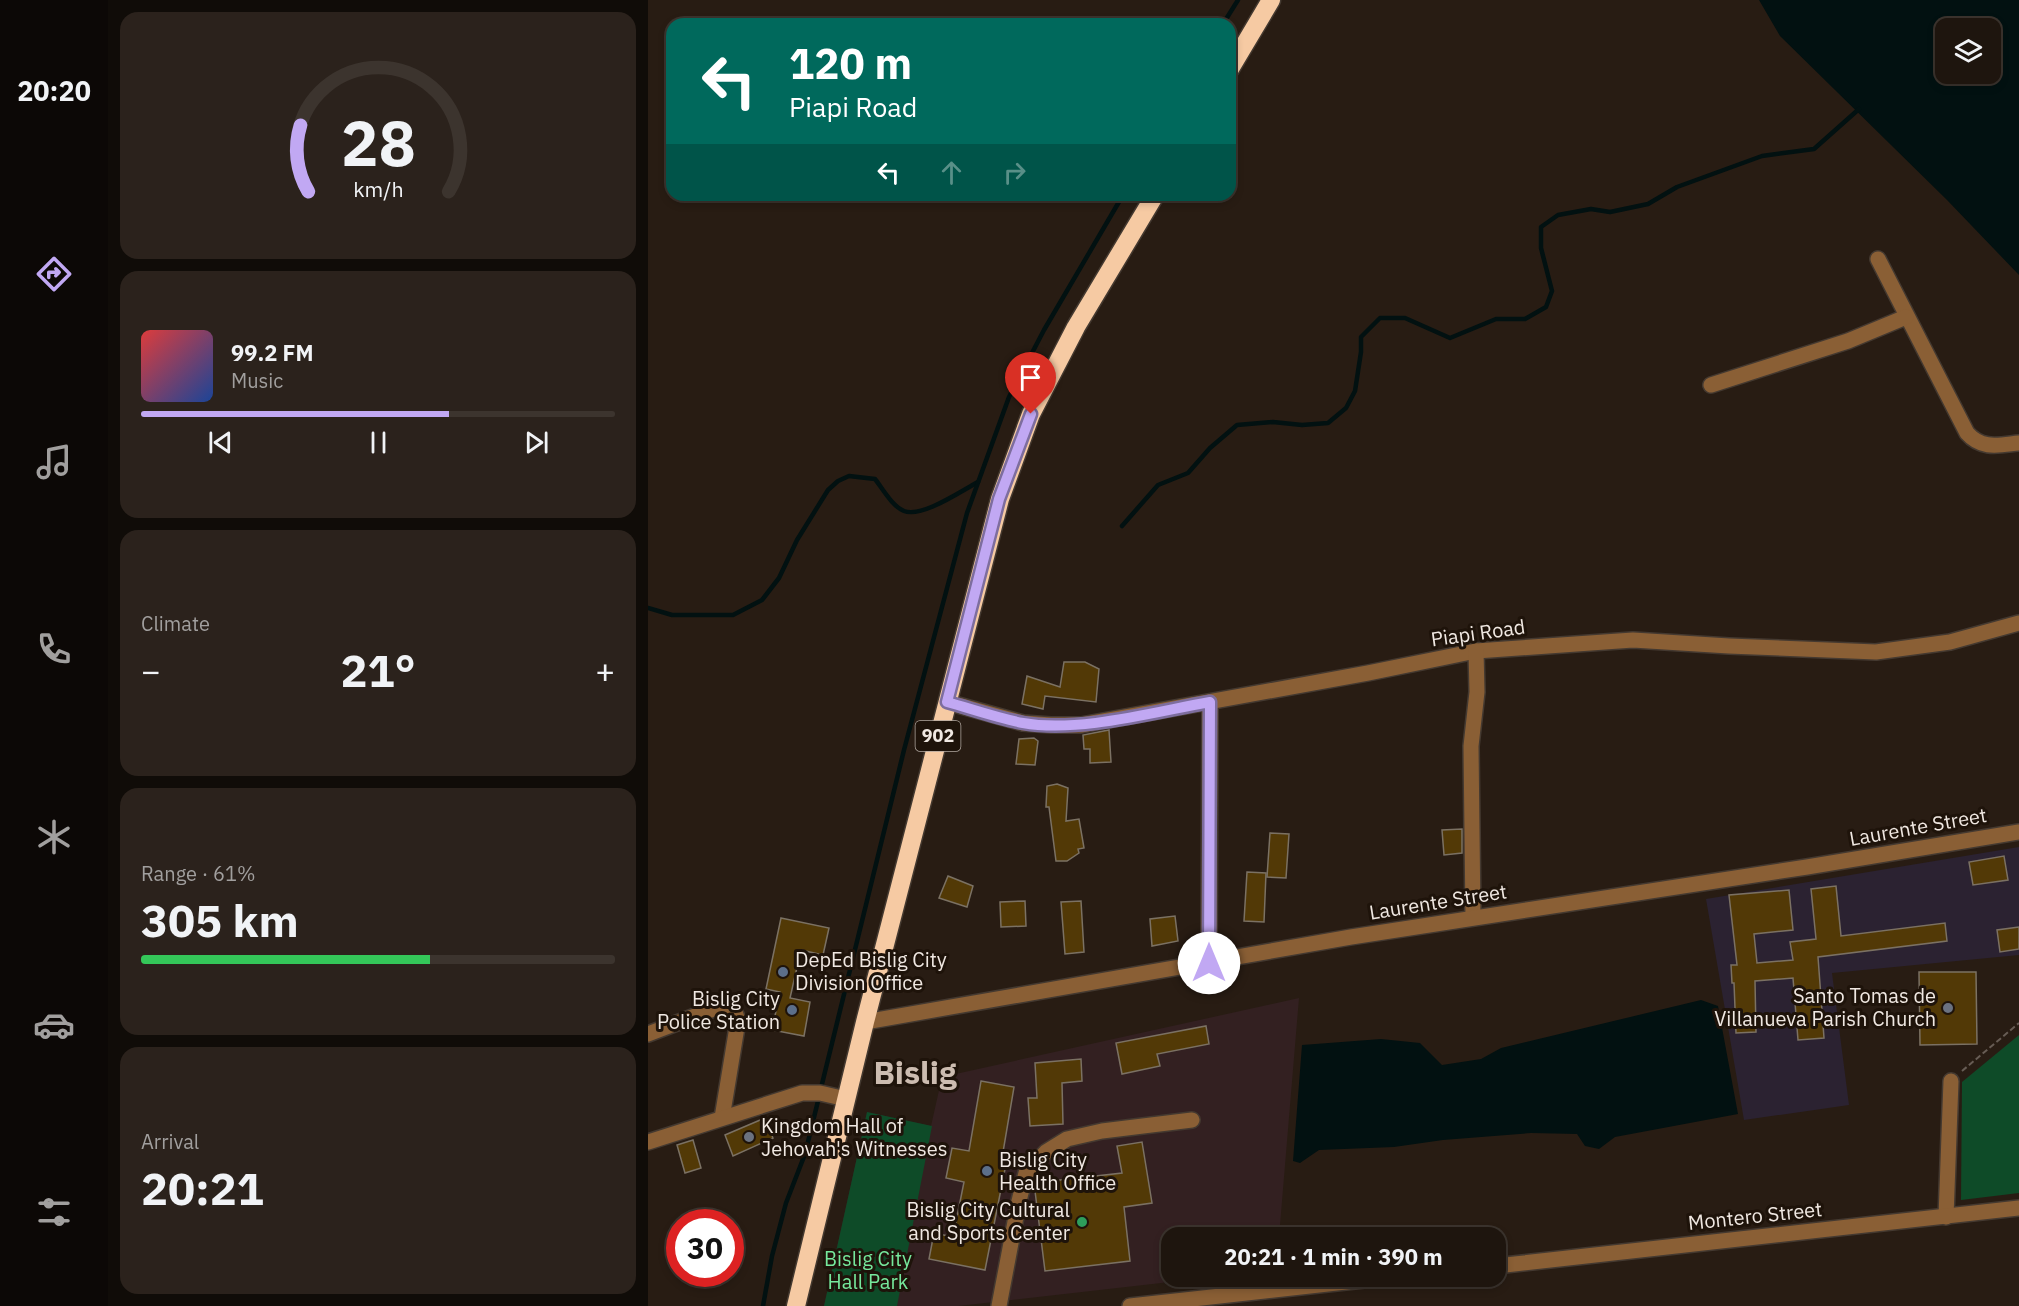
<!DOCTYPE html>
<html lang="en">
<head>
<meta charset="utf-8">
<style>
  body { margin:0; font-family:"IBM Plex Sans",sans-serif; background:#2b221c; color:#f1f3f6; height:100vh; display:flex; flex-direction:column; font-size:22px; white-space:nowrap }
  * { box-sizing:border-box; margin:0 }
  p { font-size:20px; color:#a19f9e }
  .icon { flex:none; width:33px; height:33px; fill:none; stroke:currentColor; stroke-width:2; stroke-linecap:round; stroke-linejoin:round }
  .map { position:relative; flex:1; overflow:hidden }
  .panel { display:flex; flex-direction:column; gap:12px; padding:12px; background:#100c08; width:540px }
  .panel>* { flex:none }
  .top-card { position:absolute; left:18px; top:18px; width:570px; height:183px; border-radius:18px; box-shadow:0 3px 9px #0003,0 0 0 2px #3c342e; background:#00695c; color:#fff; overflow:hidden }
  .buttons { position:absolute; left:1287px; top:18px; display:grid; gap:12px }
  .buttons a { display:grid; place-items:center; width:66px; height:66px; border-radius:12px; background:#1e150e; box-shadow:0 3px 9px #0003,0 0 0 2px #3c342e; font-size:30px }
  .speed { position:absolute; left:18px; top:1209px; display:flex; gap:12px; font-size:30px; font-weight:700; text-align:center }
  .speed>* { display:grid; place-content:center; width:78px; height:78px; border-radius:50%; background:#1e150e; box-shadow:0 3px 9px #0003,0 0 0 2px #3c342e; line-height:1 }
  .speed .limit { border:9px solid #d22; background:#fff; color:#111 }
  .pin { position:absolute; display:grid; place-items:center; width:51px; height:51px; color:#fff; margin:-62px -26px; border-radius:50% 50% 50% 0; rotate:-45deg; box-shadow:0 0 6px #0007 }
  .pin .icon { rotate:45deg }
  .me { position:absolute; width:66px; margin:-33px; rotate:0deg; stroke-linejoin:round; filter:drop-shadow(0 0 4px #0008) }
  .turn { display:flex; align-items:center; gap:21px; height:126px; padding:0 24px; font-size:27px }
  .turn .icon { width:78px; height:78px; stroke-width:2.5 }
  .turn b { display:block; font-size:42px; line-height:51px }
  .lanes { display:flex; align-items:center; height:57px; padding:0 24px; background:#0003; justify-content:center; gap:30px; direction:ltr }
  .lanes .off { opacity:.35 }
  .big { font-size:45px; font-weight:800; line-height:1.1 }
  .panel .tile { flex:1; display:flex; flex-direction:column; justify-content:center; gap:9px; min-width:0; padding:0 21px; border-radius:18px; background:#2b221c }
  .panel .dial { align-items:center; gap:0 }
  .dial svg { height:156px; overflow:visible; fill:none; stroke:#3c342e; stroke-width:7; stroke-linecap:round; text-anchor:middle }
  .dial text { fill:#f1f3f6; stroke:none }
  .song { display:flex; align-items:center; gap:18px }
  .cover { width:72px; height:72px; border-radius:9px; background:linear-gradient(135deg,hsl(0 70% 55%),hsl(220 70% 35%)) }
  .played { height:6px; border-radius:3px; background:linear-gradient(90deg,#c1a8f3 65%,#3c342e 65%) }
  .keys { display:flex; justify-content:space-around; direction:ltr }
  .heat { display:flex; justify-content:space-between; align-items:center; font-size:33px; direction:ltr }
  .charge { height:9px; border-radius:4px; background:linear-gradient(90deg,#34c759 61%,#3c342e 0) }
  .trip { position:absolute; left:513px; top:1227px; width:345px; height:60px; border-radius:18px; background:#1e150e; box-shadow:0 3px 9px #0003,0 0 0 2px #3c342e; font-weight:800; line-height:60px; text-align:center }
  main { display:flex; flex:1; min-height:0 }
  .tab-bar { display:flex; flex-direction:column; width:108px; justify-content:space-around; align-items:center; background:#0c0806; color:#a19f9e }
  .tab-bar .icon { width:42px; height:42px }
  .tab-bar .current { color:#c1a8f3 }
  .tab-bar b { font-size:27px; color:#f1f3f6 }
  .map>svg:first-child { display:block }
</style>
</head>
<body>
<main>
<nav class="tab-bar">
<b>20:20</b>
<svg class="icon current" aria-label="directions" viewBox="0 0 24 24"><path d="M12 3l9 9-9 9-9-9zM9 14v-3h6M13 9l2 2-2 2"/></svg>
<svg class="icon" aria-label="music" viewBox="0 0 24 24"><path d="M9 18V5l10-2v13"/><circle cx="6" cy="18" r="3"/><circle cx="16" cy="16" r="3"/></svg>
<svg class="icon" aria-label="phone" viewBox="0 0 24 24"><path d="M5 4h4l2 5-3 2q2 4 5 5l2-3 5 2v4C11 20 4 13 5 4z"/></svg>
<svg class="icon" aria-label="climate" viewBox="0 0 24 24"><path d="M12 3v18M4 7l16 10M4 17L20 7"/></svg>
<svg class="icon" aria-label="car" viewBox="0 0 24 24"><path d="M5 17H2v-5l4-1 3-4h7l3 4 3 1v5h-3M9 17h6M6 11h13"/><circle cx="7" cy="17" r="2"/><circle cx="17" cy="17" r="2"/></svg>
<svg class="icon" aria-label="filters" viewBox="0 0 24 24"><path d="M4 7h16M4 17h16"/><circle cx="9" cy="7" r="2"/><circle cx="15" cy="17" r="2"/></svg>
</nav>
<section class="panel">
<div class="tile dial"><svg viewBox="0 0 100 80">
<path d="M14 69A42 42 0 1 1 86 69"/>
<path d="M14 69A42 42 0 0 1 10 35" stroke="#c1a8f3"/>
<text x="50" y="56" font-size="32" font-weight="700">28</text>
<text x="50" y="72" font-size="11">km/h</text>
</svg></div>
<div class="tile">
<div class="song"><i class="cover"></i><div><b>99.2 FM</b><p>Music</p></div></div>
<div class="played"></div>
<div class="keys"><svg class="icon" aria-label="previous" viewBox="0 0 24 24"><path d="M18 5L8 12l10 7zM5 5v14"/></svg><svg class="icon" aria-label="pause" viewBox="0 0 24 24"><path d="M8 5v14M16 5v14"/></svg><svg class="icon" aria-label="next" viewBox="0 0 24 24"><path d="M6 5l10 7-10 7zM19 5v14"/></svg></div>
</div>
<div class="tile"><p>Climate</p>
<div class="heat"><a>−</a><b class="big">21°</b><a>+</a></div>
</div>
<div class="tile"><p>Range · 61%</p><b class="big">305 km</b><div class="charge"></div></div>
<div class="tile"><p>Arrival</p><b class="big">20:21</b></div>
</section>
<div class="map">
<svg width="1371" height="1306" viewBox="0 0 1371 1306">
  <rect width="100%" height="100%" fill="#281c13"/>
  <!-- commercial -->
  <path fill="#332021" d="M651 998 631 1237 524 1238V1276L566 1277 310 1306H176L219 1112 283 1126 294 1077Z"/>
  <!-- education -->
  <path fill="#2b2231" d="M1371 847V955L1184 973 1201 1105 1096 1120 1058 899Z"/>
  <!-- green -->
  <g fill="#0e4b28">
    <path d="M1371 1035V1193L1313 1200 1314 1082Z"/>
    <path d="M219 1112 284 1126 249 1306H176Z"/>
  </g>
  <!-- water -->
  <g fill="#021111" fill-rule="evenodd">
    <path d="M1111 0H1371V275L1299 200 1132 36ZM1298 28H1342V74H1298Z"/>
    <path d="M1053 1000 1070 1006 1090 1114 967 1137 951 1149 937 1146 929 1134 883 1133 795 1140 746 1147 671 1150 652 1163 645 1161 654 1045 733 1039 772 1043 794 1065 833 1059 853 1048Z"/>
  </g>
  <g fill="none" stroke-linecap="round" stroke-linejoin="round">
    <!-- stream -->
    <g stroke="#021111" stroke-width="4.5">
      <path d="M575 24 590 0"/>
      <path d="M474 526 510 485 540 473 562 448 589 425 625 422 654 425 680 423 698 408 707 391 713 352V337L732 318H757L802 338 848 319H877L898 307 904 291 893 248V227L910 215 943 209 962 212 1000 204 1029 187 1114 156 1166 149 1211 109"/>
      <path d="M0 608 24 615H85L114 600 131 578 149 540 180 490 190 481 201 476 227 479C235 489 244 506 256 511 274 518 313 491 330 482"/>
      <path d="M174 1084 256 750 319 513 361 397 396 330 475 195"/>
      <path d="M115 1306 124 1256 138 1203 157 1154 170 1101"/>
    </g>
  </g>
  <!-- building -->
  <g fill="#523906" stroke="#7b7163" stroke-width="1.5">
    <path d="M416 662H437L451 669 448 702 397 696 395 709 374 704 379 676 412 687Z"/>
    <path d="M461 730 463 762 442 763V749H436L435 735Z"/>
    <path d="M386 738 390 741 387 765 368 764 371 739Z"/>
    <path d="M409 784 420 788 418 821 431 819 436 848 430 849 431 853 419 861H408L401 807H398L399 786Z"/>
    <path d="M814 829V853L796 855 794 830Z"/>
    <path d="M622 833 641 834 638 878 619 877Z"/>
    <path d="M1356 856 1360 880 1325 885 1321 862Z"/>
    <path d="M599 872 618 873 616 922 596 921Z"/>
    <path d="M300 876 325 886 319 907 291 898Z"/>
    <path d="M1188 886 1193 936 1297 923 1299 941 1170 957 1176 1038 1150 1040 1145 978 1107 981 1108 1032 1088 1033 1086 983H1084L1083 965H1089L1081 895 1141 890 1145 930 1106 934 1109 963 1145 960 1142 942 1168 939 1163 889Z"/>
    <path d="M377 901 378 926 353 927 352 902Z"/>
    <path d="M433 901 436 952 417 954 413 902Z"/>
    <path d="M527 916 530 941 504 946 502 919Z"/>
    <path d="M133 918 181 928 175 955 153 950 142 998 162 1002 156 1036 124 1030 132 992 118 989Z"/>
    <path d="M1371 927V949L1352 952 1349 930Z"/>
    <path d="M1271 972H1328L1329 1044 1272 1045Z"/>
    <path d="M558 1026 561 1044 509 1054 512 1066 474 1074 468 1043Z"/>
    <path d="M433 1059 434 1081 414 1083 415 1124 382 1126 380 1098H389L387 1063Z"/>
    <path d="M333 1081 366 1087 354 1158 359 1159 337 1270 281 1259 286 1233 305 1237 316 1182 298 1178 304 1148 321 1151Z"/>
    <path d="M117 1118 125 1138 85 1156 77 1135Z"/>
    <path d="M45 1140 53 1168 37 1173 29 1145Z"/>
    <path d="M494 1142 504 1203 476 1207 482 1261 397 1271 386 1183 474 1173 469 1146Z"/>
  </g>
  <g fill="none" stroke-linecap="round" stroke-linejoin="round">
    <defs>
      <g id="minor">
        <path d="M1230 259 1319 433C1334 450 1351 445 1371 443"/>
        <path d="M1063 385 1200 341 1258 317"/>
        <path d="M299 702 375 723 403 725H433L720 673 828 651 985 640 1081 646 1228 652 1302 642 1371 623"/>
        <path d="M825 917 823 746 829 692 828 651"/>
        <path d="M561 963 562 702"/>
        <path d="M217 1022 703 937 1159 867 1371 832"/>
        <path d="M0 1034 68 1008C80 1005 87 1007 90 1021L74 1118"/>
        <path d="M0 1142 154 1093H172L198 1099"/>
        <path d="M1298 1217 1303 1081"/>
        <path d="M848 1266 1371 1208"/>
        <path d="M351 1306 371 1201 378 1173 398 1152 419 1139 454 1131 544 1120"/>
        <path d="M482 1306 752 1276"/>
      </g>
      <g id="highway">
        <path d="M582 69 623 0"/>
        <path d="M148 1306 217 1022 352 499 383 414 428 327 507 195"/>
      </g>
    </defs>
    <!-- minor casing -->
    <use href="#minor" stroke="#443930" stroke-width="18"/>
    <!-- highway casing -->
    <use href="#highway" stroke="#443930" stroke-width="21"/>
    <!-- path -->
    <path stroke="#675c54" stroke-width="2" stroke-dasharray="6 3" stroke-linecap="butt" d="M1314 1071 1371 1023"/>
    <!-- minor -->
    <use href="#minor" stroke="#8a5f35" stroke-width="15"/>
    <!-- highway -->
    <use href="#highway" stroke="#f6caa3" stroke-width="18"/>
  </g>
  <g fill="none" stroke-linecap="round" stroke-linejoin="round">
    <defs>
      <path id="route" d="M383 414 351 499 299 702C324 709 349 718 375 723 430 733 506 712 562 702L561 963"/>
    </defs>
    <!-- route casing -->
    <use href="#route" stroke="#7d6d9e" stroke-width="15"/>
    <!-- route -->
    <use href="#route" stroke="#c1a8f3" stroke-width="10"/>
  </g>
  <!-- markers -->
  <g fill="#5c6f8a" stroke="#1e130a" stroke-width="2">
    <circle cx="135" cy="972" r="6"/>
    <circle cx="144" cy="1010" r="6"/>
    <circle cx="339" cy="1171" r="6"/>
  </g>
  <g fill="#6b7280" stroke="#1e130a" stroke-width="2">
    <circle cx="1300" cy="1008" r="6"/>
    <circle cx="101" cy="1137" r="6"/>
  </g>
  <circle fill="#2e9e5b" stroke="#1e130a" stroke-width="2" cx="434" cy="1222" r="6"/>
  <g text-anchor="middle" stroke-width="6" stroke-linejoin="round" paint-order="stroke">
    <!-- shield labels -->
    <rect fill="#1e130a" stroke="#b1a8a1" stroke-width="1.5" x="267.5" y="721" width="45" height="30" rx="4.5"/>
    <g font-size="18" font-weight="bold" fill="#f0e8e2">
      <text x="290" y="742">902</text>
    </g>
    <!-- street labels -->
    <g font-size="20" fill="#f0e8e2" stroke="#1e130a">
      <text transform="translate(830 633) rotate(-8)" y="7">Piapi Road</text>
      <text transform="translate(1270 827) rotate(-10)" y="7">Laurente Street</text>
      <text transform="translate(790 902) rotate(-9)" y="7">Laurente Street</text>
      <text transform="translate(1107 1216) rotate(-6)" y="7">Montero Street</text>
    </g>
    <!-- poi labels -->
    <g font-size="20" fill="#f0e8e2" stroke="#1e130a" text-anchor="start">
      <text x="147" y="967">DepEd Bislig City<tspan x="147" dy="23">Division Office</tspan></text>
      <text x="1288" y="1003" text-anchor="end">Santo Tomas de<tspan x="1288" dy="23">Villanueva Parish Church</tspan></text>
      <text x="132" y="1006" text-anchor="end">Bislig City<tspan x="132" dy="23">Police Station</tspan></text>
      <text x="113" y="1133">Kingdom Hall of<tspan x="113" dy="23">Jehovah's Witnesses</tspan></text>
      <text x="351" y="1167">Bislig City<tspan x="351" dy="23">Health Office</tspan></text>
      <text x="422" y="1217" text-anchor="end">Bislig City Cultural<tspan x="422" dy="23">and Sports Center</tspan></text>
    </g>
    <!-- park labels -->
    <g font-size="20" fill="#76e89c" stroke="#1e130a">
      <text x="220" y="1266">Bislig City<tspan x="220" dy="23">Hall Park</tspan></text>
    </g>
    <!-- town labels -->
    <g font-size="32" font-weight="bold" fill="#ccbcb0" stroke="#1e130a">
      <text x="267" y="1084">Bislig</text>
    </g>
  </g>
</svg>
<div class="buttons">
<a><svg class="icon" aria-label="layers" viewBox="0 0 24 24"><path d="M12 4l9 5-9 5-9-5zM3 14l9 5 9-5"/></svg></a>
</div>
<div class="speed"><div class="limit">30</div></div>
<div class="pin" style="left:383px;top:414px;background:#d93025"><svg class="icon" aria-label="arrive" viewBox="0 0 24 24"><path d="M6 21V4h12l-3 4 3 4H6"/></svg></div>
<svg class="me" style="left:561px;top:963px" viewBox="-20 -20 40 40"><circle r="19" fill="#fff"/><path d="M0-13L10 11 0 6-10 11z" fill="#c1a8f3"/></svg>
<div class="trip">20:21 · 1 min · 390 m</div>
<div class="top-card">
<div class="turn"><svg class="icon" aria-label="left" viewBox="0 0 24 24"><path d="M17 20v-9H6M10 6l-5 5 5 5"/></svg><div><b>120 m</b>Piapi Road</div></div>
<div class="lanes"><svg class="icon" aria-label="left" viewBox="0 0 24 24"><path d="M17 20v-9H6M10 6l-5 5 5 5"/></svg><svg class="icon off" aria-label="ahead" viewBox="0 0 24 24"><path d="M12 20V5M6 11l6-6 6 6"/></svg><svg class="icon off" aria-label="right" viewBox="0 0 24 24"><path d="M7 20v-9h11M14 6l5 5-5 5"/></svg></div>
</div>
</div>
</main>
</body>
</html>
